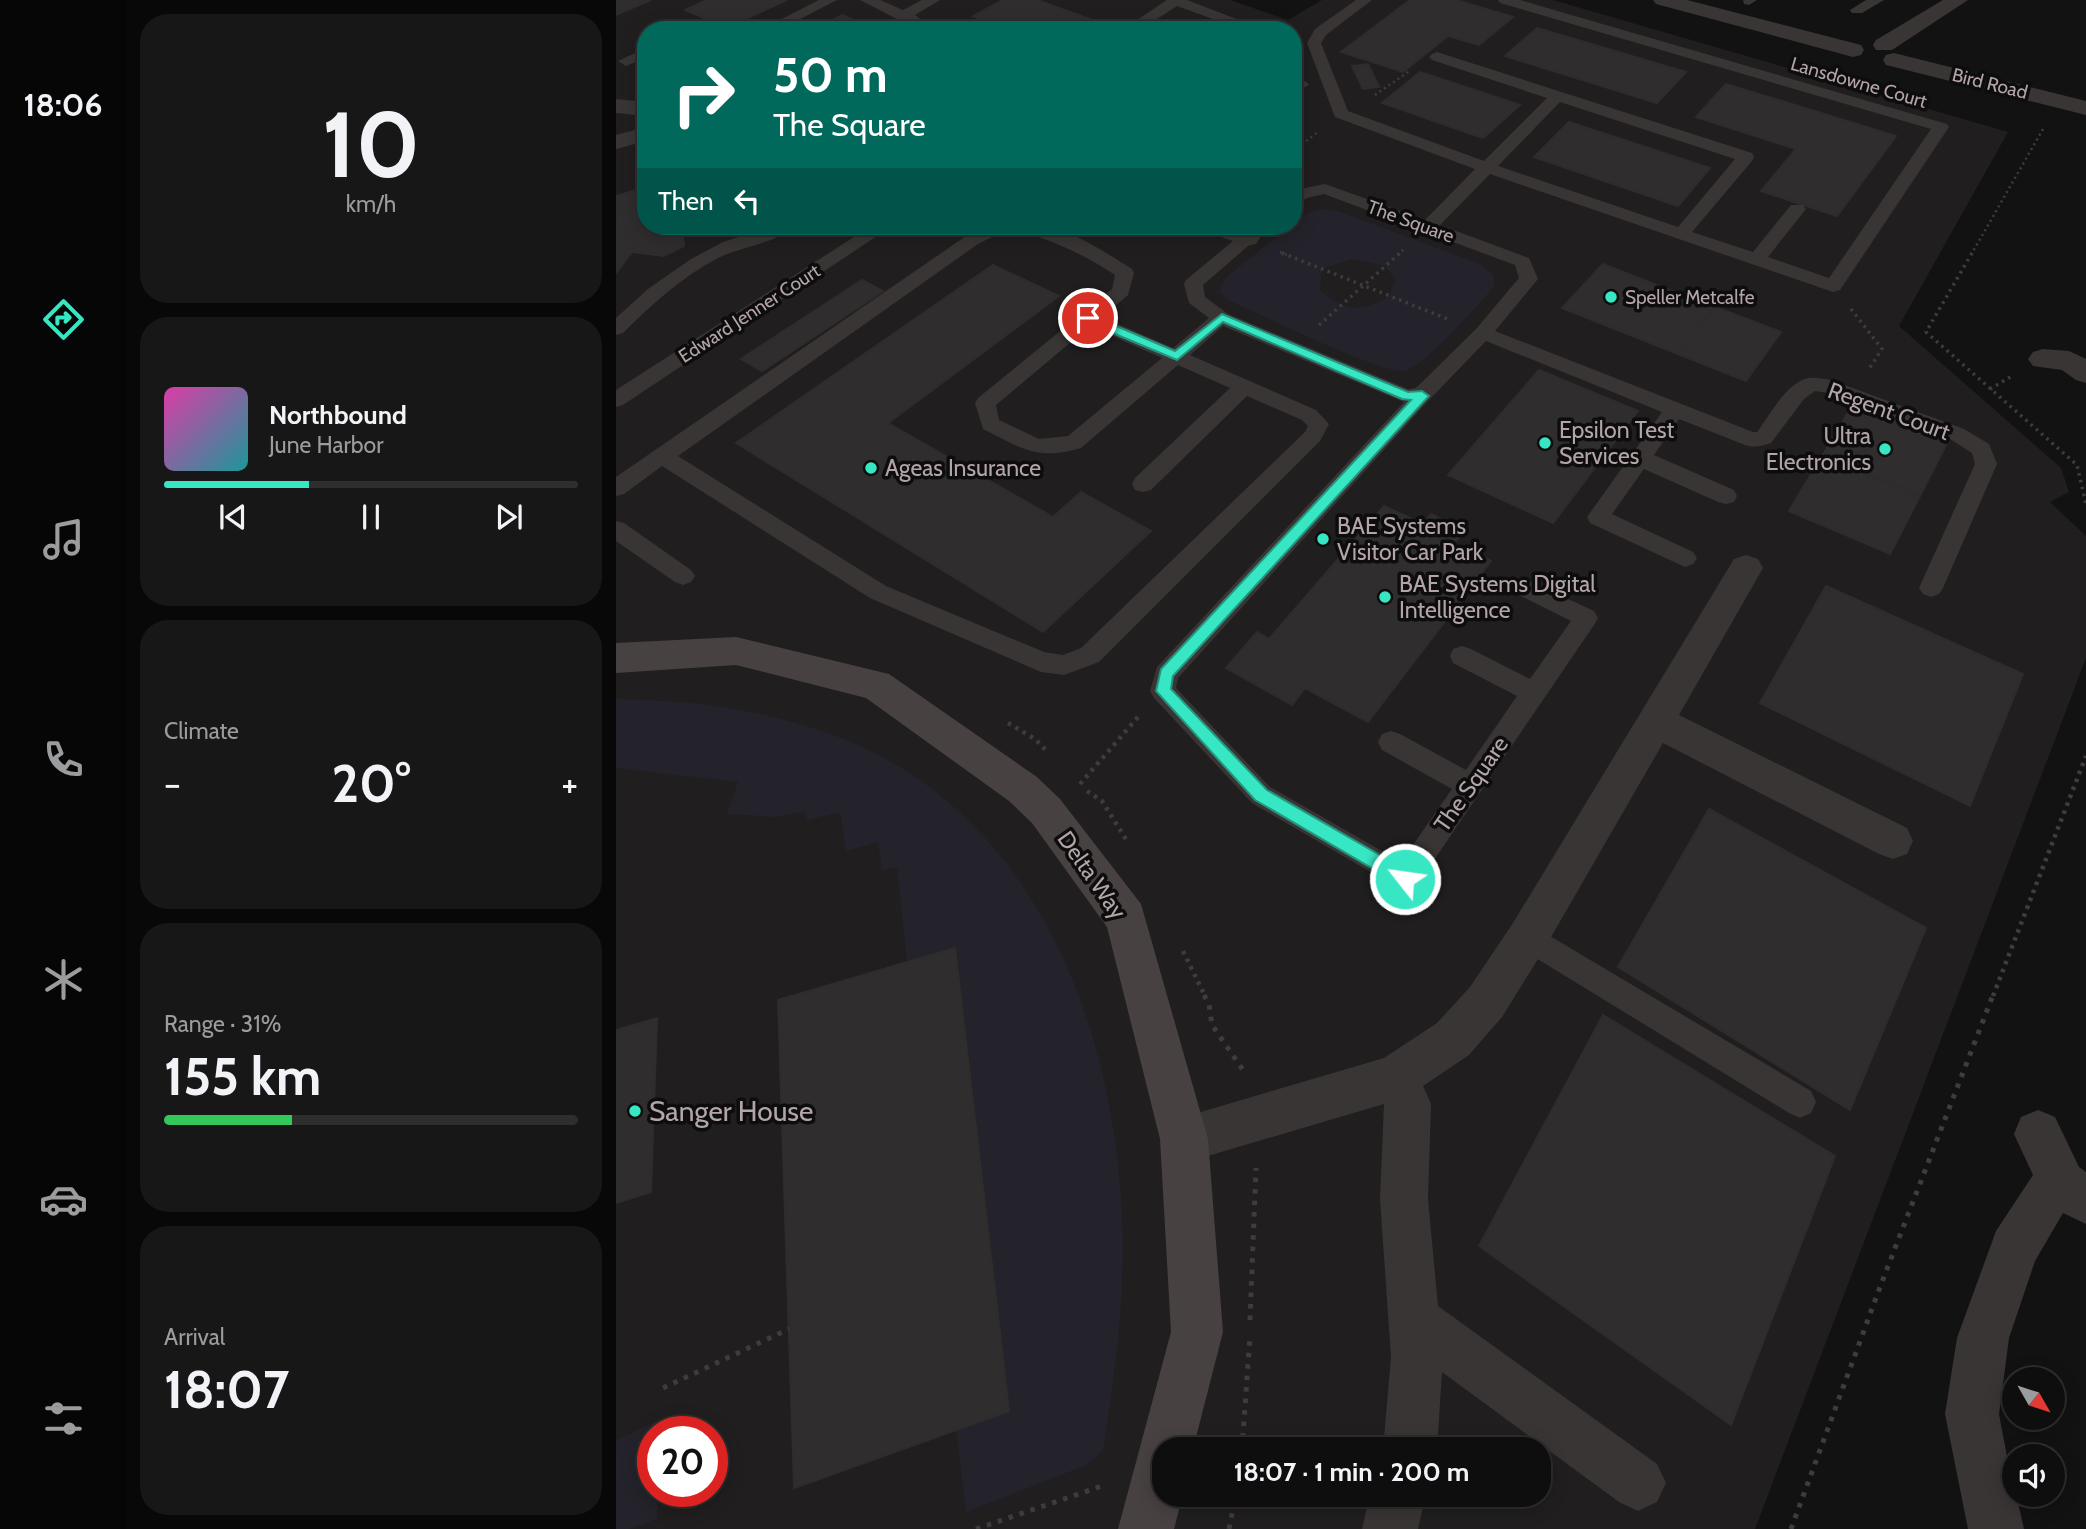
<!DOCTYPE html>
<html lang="en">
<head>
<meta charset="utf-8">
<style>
  body { margin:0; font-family:Cabin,sans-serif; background:#171717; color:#f1f3f6; height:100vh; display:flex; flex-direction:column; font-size:26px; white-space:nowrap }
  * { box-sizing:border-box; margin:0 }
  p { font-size:23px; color:#9b9c9e }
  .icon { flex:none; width:38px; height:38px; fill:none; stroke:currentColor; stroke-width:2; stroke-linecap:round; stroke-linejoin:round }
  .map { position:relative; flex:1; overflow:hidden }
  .side { display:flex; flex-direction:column; gap:14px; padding:14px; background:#080808; width:490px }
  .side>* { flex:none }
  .hud { position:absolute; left:21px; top:21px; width:665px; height:214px; border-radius:28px; box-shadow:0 4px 18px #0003,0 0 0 2px #2e2e2e; background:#00695c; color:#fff; overflow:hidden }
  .needle { width:46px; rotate:129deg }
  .tools { position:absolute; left:1386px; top:1367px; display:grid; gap:14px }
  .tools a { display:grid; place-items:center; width:63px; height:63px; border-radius:50%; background:#0e0e0e; box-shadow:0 4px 18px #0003,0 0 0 2px #2e2e2e; font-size:35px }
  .speed { position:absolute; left:21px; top:1416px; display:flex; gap:14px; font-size:35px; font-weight:700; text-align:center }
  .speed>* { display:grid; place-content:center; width:91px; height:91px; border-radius:50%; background:#0e0e0e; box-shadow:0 4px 18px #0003,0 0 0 2px #2e2e2e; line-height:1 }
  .speed .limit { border:10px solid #d22; background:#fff; color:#111 }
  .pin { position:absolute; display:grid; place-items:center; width:60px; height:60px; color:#fff; margin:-30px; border:4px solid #fff; border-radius:50%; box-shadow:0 2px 7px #0007 }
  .me { position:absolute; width:77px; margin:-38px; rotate:300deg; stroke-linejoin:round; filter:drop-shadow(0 0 5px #0008) }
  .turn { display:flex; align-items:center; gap:24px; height:147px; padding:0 21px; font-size:32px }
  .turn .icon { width:91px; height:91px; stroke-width:2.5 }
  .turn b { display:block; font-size:49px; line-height:60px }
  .then { display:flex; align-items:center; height:66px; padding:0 21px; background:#0003; gap:14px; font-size:26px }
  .big { font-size:52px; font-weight:800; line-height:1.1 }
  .side .widget { flex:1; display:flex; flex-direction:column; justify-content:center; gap:10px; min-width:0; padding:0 24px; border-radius:28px; background:#171717 }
  .side .dial { align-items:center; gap:0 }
  .dial b { font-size:91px; line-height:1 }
  .song { display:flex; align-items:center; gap:21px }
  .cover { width:84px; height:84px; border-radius:10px; background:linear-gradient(135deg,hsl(320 70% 55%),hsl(180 70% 35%)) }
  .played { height:7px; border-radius:4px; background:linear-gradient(90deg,#37e6c3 35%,#2e2e2e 35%) }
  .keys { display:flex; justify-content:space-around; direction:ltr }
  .heat { display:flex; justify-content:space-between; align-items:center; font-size:38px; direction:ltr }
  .charge { height:10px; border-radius:5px; background:linear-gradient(90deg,#34c759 31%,#2e2e2e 0) }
  .trip { position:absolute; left:536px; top:1437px; width:399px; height:70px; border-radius:28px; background:#0e0e0e; box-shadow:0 4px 18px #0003,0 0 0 2px #2e2e2e; font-weight:800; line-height:70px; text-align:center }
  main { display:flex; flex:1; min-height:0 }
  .dock { display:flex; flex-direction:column; width:126px; justify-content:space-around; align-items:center; background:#060606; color:#9b9c9e }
  .dock .icon { width:49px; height:49px }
  .dock .current { color:#37e6c3 }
  .dock b { font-size:32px; color:#f1f3f6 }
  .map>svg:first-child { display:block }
</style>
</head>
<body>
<main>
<nav class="dock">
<b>18:06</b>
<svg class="icon current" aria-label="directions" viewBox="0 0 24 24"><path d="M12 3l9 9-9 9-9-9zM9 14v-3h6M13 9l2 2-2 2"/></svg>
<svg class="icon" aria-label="music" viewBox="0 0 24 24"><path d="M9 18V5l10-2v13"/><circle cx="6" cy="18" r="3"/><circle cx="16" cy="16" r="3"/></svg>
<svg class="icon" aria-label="phone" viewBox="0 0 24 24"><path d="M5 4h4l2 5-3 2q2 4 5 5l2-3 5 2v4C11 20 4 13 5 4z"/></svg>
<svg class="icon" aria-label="climate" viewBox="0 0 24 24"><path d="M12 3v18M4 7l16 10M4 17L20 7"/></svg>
<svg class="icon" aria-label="car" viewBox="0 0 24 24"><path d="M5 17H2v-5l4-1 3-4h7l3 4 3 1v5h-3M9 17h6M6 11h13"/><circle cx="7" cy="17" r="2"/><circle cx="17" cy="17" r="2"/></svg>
<svg class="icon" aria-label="filters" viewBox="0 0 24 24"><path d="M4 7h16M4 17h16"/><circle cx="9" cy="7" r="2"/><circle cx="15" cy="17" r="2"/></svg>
</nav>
<section class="side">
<div class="widget dial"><b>10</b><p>km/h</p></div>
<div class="widget">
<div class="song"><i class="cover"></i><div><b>Northbound</b><p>June Harbor</p></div></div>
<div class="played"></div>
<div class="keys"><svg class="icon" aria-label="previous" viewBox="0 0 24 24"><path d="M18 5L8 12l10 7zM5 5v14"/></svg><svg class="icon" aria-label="pause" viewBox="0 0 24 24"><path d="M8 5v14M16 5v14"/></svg><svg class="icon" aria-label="next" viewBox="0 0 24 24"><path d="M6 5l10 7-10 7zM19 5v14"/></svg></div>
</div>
<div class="widget"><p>Climate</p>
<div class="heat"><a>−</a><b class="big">20°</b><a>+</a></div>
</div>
<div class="widget"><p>Range · 31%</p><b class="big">155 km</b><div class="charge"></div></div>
<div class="widget"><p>Arrival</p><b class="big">18:07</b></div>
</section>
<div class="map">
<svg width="1470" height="1529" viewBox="0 0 1470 1529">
  <rect width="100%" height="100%" fill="#131212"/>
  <!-- built -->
  <path fill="#201e1e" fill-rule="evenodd" d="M0 0H614L672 20 706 0H937L1392 132 1283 326 1445 468 1453 492 1434 502 1470 536V658L1139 1529H0ZM30 30H677V226H30ZM37 1432H96V1491H37ZM548 1449H922V1494H548Z"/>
  <!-- green -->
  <g fill="#24232b" fill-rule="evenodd">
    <path d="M705 209 722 211 864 264 877 274 878 287C862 304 807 369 788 371 763 373 644 314 614 301L603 292 609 278 691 213ZM736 259 769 266 779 279 774 296C744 312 731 313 704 290L706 269Z"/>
    <path d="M0 699C78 700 155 710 228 739 419 816 497 1023 506 1214 510 1294 499 1373 487 1451L468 1466 350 1512 340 1430 393 1410 338 949 291 961 281 867 266 870 262 842 230 851 224 812 191 820 190 811 158 817 111 814 122 782 0 768Z"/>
    <path d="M44 1419V1431L37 1432V1491H42L41 1519 13 1529H0V1441Z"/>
  </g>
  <!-- building -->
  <g fill="#2f2d2d" stroke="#2f2d2c" stroke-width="2">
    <path d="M0 0H35L0 15Z"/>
    <path d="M91 0H171L110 28 69 10Z"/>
    <path d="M387 0H421L485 23 474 30H393L357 16Z"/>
    <path d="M794 0H840L897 17 863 45 832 36 787 72 725 52Z"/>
    <path d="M226 15 261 30H197Z"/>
    <path d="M921 28 1070 72 1041 103 889 56Z"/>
    <path d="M752 64 763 87 747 89 736 66Z"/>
    <path d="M804 72 904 105 867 138 766 103Z"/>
    <path d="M1110 84 1280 136 1221 216 1145 191 1180 149 1080 117Z"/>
    <path d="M953 122 1094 168 1062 206 918 157Z"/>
    <path d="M30 187V226H66L68 246 48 256 16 252 0 273V196Z"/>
    <path d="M987 264 1043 286 1004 331 946 308Z"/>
    <path d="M377 265 443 296 272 423 437 517 465 492 535 531 427 632 120 443Z"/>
    <path d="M246 280 267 291 146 371 125 359Z"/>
    <path d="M1043 286 1099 307 1062 354 1004 331Z"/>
    <path d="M1099 307 1165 332 1130 381 1062 354Z"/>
    <path d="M923 370 1022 411 937 523 832 475Z"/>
    <path d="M1237 404 1332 441 1304 496 1206 456Z"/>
    <path d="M1206 456 1304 496 1274 554 1173 511Z"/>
    <path d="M768 506 807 524 815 514 849 530 838 544 875 561 752 722 689 688 676 705 610 668 641 632 653 639Z"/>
    <path d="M1210 586 1407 674 1354 806 1144 703Z"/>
    <path d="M1093 809 1310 928 1234 1110 1002 967Z"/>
    <path d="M339 948 393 1411 178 1488 162 1000Z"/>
    <path d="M987 1015 1219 1156 1115 1425 863 1246Z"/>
    <path d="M41 1018 35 1192 0 1203V1030Z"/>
  </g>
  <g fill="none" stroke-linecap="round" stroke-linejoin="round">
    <!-- path-far3 -->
    <g stroke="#413b3c" stroke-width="2.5" stroke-dasharray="2 3.5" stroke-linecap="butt">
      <path d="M759 95 795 70"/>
      <path d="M677 151 702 132"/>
      <path d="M664 252 671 255"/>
      <path d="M782 255 788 249"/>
      <path d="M1355 255 1427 129"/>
    </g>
    <!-- path-far2 -->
    <g stroke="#413b3c" stroke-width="3.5" stroke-dasharray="2.5 4.5" stroke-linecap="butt">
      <path d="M666 253 834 320"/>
      <path d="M1356 253 1310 332 1461 465 1470 504"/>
      <path d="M1235 309 1266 349 1253 369"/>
      <path d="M703 325 784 253"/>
      <path d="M1374 389 1396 376"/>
    </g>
    <!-- path-far1 -->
    <g stroke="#413b3c" stroke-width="4.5" stroke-dasharray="3.5 5" stroke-linecap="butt">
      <path d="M392 723 419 739 430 750"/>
      <path d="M464 784 522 717"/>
      <path d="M471 791 486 801 511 841"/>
      <path d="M567 951 589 996"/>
      <path d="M1377 996 1470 756"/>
    </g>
    <!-- path -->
    <g stroke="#413b3c" stroke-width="5" stroke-dasharray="4.5 7" stroke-linecap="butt">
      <path d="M588 995 593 1004 596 1025 629 1073"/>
      <path d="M634 1320 640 1168"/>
      <path d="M47 1388 173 1329"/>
      <path d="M626 1449 634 1336"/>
      <path d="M360 1529 489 1485"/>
      <path d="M613 1529 620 1494"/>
      <path d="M1175 1529 1264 1287 1377 995"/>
    </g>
    <!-- lane -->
    <g fill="#3a3535" fill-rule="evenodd">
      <path d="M203 0H221L163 30H144Z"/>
      <path d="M244 0H264L287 10 306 0H324L299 15 320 30H302Z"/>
      <path d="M551 0H571L649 30H627L561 6 524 30H506Z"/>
      <path d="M740 0H756L710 35 705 43 732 111 868 161 931 98 816 60 813 57 816 54 821 52 1136 153 1138 157 1136 161 1076 232 1137 252 1175 205H1187L1190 209 1152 257 1213 278 1315 129 884 3 882 0H904L1331 124 1333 127 1224 290 1217 292 874 174 824 225 913 258 922 279 879 331 1137 432H1141C1154 415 1170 383 1192 378 1199 377 1208 379 1215 380L1348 429 1373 444 1381 464 1327 588 1323 594 1315 597 1307 594 1303 588 1359 464 1356 453 1334 439 1212 393 1199 391 1188 399 1155 443C1146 446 1138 448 1129 445L1063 419 1038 455 1118 490 1121 496 1118 502 1110 504 1102 502 1028 469 996 514 1077 552 1081 558 1077 564 1069 567 974 523 971 517 1046 412 870 341 813 400 562 678 560 688 654 787 785 862 836 789 766 750 762 742 766 734 775 731 784 734 850 770 901 696 837 663 834 656 837 649 846 646 855 649 914 679 955 621 897 592 893 586 897 580 905 577 978 611 982 618 978 625 799 888 789 892 636 803 538 698 534 691 541 667 788 402 607 326 574 355 700 410 713 424 704 441 483 662 448 675 425 672 254 598 46 466 8 494 0 496V477L350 236 371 226H393L390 230 362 244 62 456 270 586 428 652 447 655 465 648 689 432 692 426 686 420 631 396 535 490 527 492 519 490 516 484 519 478 614 388 562 365 465 448C421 461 405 448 367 429L359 403 362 398 496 289 499 275C467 254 435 239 398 230L395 226C406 226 419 224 429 226 460 232 490 253 516 269L518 273 512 295 486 317 557 348 593 318 573 303 568 284 570 280 635 226H655L587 285 589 297 612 314 792 389 800 388 860 329 903 278 899 265 708 194 691 198 677 205 679 190 709 184 809 220 859 169 719 117 691 43 699 29ZM944 102 1119 159 1062 227 882 166ZM474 326 546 358 452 436 423 439 383 420 380 405Z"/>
      <path d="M1127 0H1141L1133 5 1128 4Z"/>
      <path d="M1250 0H1268L1246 13H1236L1234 10Z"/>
      <path d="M30 48V58L10 66 2 61Z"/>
      <path d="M685 79 693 84 690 87 677 90V80Z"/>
      <path d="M156 226H178C166 241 123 248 104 257 67 276 36 304 7 333L0 335V318L32 289 75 259 107 242Z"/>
      <path d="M255 226H276L7 405 0 407V390Z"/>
      <path d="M0 521 8 523 75 570 79 576 75 582 67 585 59 582 0 541Z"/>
      <path d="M912 923 1195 1091 1200 1102 1195 1113 1184 1118 1173 1113 902 947 898 937 902 927Z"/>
    </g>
    <!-- street -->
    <g fill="#3a3535" fill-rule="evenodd">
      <path d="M1037 0H1071L1245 45 1248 50 1245 55 1237 57 1040 4Z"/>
      <path d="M1327 0H1352L1276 50H1260L1257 45 1260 40Z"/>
      <path d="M1278 53 1470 101V115L1270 65 1267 60 1270 55Z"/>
      <path d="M0 99 30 102V116L0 113Z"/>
      <path d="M30 127V141L0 149V135Z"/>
      <path d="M587 226C605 225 633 221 644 238L640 244 631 246 591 232Z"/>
      <path d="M1427 349 1453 351 1470 359V383L1460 380 1446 370 1417 366 1412 359 1417 352Z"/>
      <path d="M1130 555 1142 559 1147 568 1063 715 1291 828 1297 841 1291 854 1277 859 1263 854 1047 743 927 951 886 1017 853 1055 807 1086 815 1104 812 1199 822 1306 1041 1464 1050 1483 1041 1502 1022 1511 1003 1502 826 1372 821 1449H767L775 1357 764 1199 768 1104 568 1163 551 1156 544 1139 551 1122 768 1058 821 1023 854 987 897 923 1118 559Z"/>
      <path d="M1422 1110 1439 1117 1463 1167 1470 1172V1224L1447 1213 1419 1261 1393 1338 1383 1414 1398 1494H1400L1408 1529H1352L1329 1414 1341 1338 1380 1231 1417 1175 1398 1134 1405 1117Z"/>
      <path d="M754 1494H810L802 1529H746Z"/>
    </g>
    <!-- secondary -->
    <path fill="#484142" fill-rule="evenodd" d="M120 637 273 674 421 777 444 799 525 904 592 1139 607 1332 577 1449H548V1494H567L558 1529H502L555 1332 544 1139 491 927 416 823 393 801 250 698 120 665 0 673V643Z"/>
  </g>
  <!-- route -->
  <path fill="#37e6c3" stroke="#24967f" stroke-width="2" d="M472 314 559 351 606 314 792 392 806 391 813 396 557 676 555 689 651 790 795 873 798 879 795 884 789 887 783 884 639 800 540 691 545 669 795 400 786 399 607 322 561 360 468 321V315Z"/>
  <!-- markers -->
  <g fill="#37e6c3" stroke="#0e0d0d" stroke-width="2.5">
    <circle cx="995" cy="297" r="7"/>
    <circle cx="929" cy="443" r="7"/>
    <circle cx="1269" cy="449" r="7"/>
    <circle cx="255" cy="468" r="7"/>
    <circle cx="707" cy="539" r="7"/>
    <circle cx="769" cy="597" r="7"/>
    <circle cx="19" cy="1111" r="7"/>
  </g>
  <g text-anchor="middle" stroke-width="7" stroke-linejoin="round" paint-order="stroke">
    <!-- far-street labels -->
    <g font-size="19" fill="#b3a4a7" stroke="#0e0d0d">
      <text transform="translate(1243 82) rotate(16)" y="7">Lansdowne Court</text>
      <text transform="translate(1374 83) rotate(14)" y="7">Bird Road</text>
      <text transform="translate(795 221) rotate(20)" y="7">The Square</text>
      <text transform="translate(133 313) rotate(-33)" y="7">Edward Jenner Court</text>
    </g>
    <!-- far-poi labels -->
    <g font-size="19" fill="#b3a4a7" stroke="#0e0d0d" text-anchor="start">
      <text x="1009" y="304">Speller Metcalfe</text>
    </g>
    <!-- street labels -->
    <g font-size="23" fill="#b3a4a7" stroke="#0e0d0d">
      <text transform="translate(1273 411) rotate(20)" y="8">Regent Court</text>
      <text transform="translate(855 784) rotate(-55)" y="8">The Square</text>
      <text transform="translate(476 875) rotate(55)" y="8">Delta Way</text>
    </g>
    <!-- poi labels -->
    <g font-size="23" fill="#b3a4a7" stroke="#0e0d0d" text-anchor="start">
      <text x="943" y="438">Epsilon Test<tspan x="943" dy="26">Services</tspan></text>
      <text x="1255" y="444" text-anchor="end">Ultra<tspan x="1255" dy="26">Electronics</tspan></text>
      <text x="269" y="476">Ageas Insurance</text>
      <text x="721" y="534">BAE Systems<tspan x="721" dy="26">Visitor Car Park</tspan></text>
      <text x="783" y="592">BAE Systems Digital<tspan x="783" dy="26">Intelligence</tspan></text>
    </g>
    <!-- near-poi labels -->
    <g font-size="28" fill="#b3a4a7" stroke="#0e0d0d" text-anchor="start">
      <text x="33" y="1121">Sanger House</text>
    </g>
  </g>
</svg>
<div class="tools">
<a><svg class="needle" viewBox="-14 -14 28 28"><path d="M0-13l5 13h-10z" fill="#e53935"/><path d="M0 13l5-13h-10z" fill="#9b9c9e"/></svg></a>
<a><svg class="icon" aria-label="sound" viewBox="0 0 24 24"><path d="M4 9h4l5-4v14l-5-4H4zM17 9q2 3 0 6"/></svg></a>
</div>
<div class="speed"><div class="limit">20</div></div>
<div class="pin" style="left:472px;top:318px;background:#d93025"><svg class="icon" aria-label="arrive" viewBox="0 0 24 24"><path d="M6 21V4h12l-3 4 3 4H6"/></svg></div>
<svg class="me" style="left:789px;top:879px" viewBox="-20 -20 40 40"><circle r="17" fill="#37e6c3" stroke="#fff" stroke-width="3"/><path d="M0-11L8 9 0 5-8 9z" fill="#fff"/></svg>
<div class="trip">18:07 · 1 min · 200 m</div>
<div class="hud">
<div class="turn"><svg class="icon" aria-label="right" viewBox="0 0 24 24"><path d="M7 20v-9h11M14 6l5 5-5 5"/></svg><div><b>50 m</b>The Square</div></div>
<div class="then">Then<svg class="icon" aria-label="left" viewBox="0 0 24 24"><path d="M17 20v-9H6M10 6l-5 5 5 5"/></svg></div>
</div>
</div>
</main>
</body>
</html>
